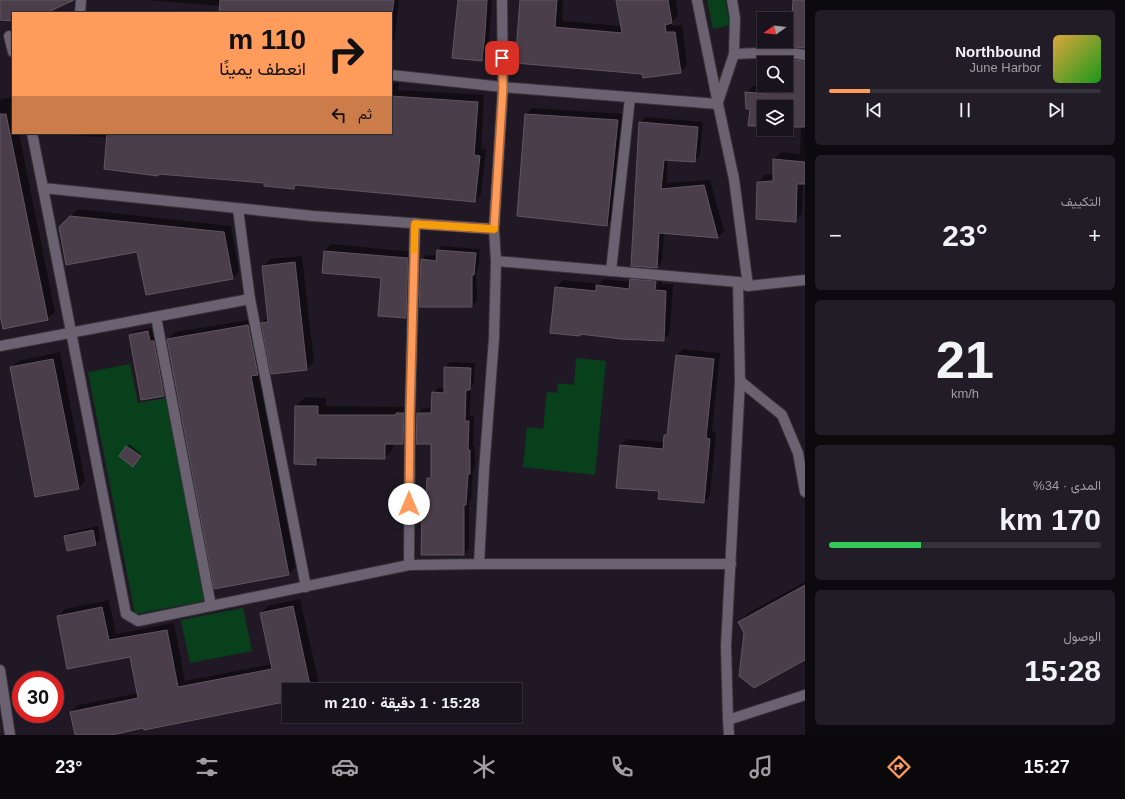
<!DOCTYPE html>
<html lang="ar">
<head>
<meta charset="utf-8">
<style>
  body { margin:0; font-family:Arial,Vazirmatn,sans-serif; background:#211c25; color:#f1f3f6; direction:rtl; height:100vh; display:flex; flex-direction:column; font-size:15px; white-space:nowrap }
  * { box-sizing:border-box; margin:0 }
  p { font-size:13px; color:#9f9ea3 }
  .icon { flex:none; width:22px; height:22px; fill:none; stroke:currentColor; stroke-width:2; stroke-linecap:round; stroke-linejoin:round }
  .map { position:relative; flex:1; overflow:hidden; direction:ltr }
  .drawer { display:flex; flex-direction:column; gap:10px; padding:10px; background:#0d0a0f; width:320px }
  .drawer>* { flex:none }
  .guide { position:absolute; left:12px; top:12px; width:380px; height:122px; border-radius:0px; box-shadow:0 1px 3px #0004,0 0 0 1px #36323b; direction:rtl; background:#ff9b5b; color:#111; overflow:hidden }
  .needle { width:26px; rotate:256deg }
  .buttons { position:absolute; left:757px; top:12px; display:grid; gap:8px }
  .buttons a { display:grid; place-items:center; width:36px; height:36px; border-radius:0px; background:#18131c; box-shadow:0 1px 3px #0004,0 0 0 1px #36323b; font-size:20px }
  .speed { position:absolute; left:12px; top:671px; display:flex; gap:8px; font-size:20px; font-weight:700; text-align:center }
  .speed>* { display:grid; place-content:center; width:52px; height:52px; border-radius:50%; background:#18131c; box-shadow:0 1px 3px #0004,0 0 0 1px #36323b; line-height:1 }
  .speed .limit { border:6px solid #d22; background:#fff; color:#111 }
  .pin { position:absolute; display:grid; place-items:center; width:34px; height:34px; color:#fff; margin:-17px; border-radius:8px; box-shadow:0 2px 6px #0006 }
  .me { position:absolute; width:44px; margin:-22px; rotate:0deg; stroke-linejoin:round; filter:drop-shadow(0 0 3px #0008) }
  .turn { display:flex; align-items:center; gap:14px; height:84px; padding:0 20px; font-size:18px }
  .turn .icon { width:52px; height:52px; stroke-width:2.5 }
  .turn b { display:block; font-size:28px; line-height:34px }
  .then { display:flex; align-items:center; height:38px; padding:0 20px; background:#0003; gap:8px; font-size:15px }
  .big { font-size:30px; font-weight:700; line-height:1.1 }
  .drawer .widget { flex:1; display:flex; flex-direction:column; justify-content:center; gap:6px; min-width:0; padding:0 14px; border-radius:6px; background:#211c25 }
  .drawer .dial { align-items:center; gap:0 }
  .dial b { font-size:52px; line-height:1 }
  .song { display:flex; align-items:center; gap:12px }
  .cover { width:48px; height:48px; border-radius:6px; background:linear-gradient(135deg,hsl(40 70% 55%),hsl(120 70% 35%)) }
  .played { height:4px; border-radius:2px; background:linear-gradient(90deg,#ff9b5b 15%,#36323b 15%) }
  .keys { display:flex; justify-content:space-around; direction:ltr }
  .heat { display:flex; justify-content:space-between; align-items:center; font-size:22px; direction:ltr }
  .charge { height:6px; border-radius:3px; background:linear-gradient(90deg,#34c759 34%,#36323b 0) }
  .trip { position:absolute; left:282px; top:683px; width:240px; height:40px; border-radius:0px; background:#18131c; box-shadow:0 1px 3px #0004,0 0 0 1px #36323b; font-weight:700; line-height:40px; text-align:center; direction:rtl }
  .menu { display:flex; height:64px; justify-content:space-around; align-items:center; background:#0a080b; color:#9f9ea3 }
  .menu .icon { width:28px; height:28px }
  .menu .current { color:#ff9b5b }
  .menu b { font-size:18px; color:#f1f3f6 }
  main { display:flex; flex:1; min-height:0 }
  .map>svg:first-child { display:block }
</style>
</head>
<body>
<main>
<section class="drawer">
<div class="widget">
<div class="song"><i class="cover"></i><div><b>Northbound</b><p>June Harbor</p></div></div>
<div class="played"></div>
<div class="keys"><svg class="icon" aria-label="previous" viewBox="0 0 24 24"><path d="M18 5L8 12l10 7zM5 5v14"/></svg><svg class="icon" aria-label="pause" viewBox="0 0 24 24"><path d="M8 5v14M16 5v14"/></svg><svg class="icon" aria-label="next" viewBox="0 0 24 24"><path d="M6 5l10 7-10 7zM19 5v14"/></svg></div>
</div>
<div class="widget"><p>التكييف</p>
<div class="heat"><a>−</a><b class="big">23°</b><a>+</a></div>
</div>
<div class="widget dial"><b>21</b><p>km/h</p></div>
<div class="widget"><p>المدى · 34%</p><b class="big">170 km</b><div class="charge"></div></div>
<div class="widget"><p>الوصول</p><b class="big">15:28</b></div>
</section>
<div class="map">
<svg width="805" height="735" viewBox="0 0 805 735">
  <rect width="100%" height="100%" fill="#201925"/>
  <!-- green -->
  <g fill="#07401b">
    <path d="M707 0H725L730 25 713 29Z"/>
    <path d="M576 358 606 361 595 475 523 467 527 427 543 429 547 392 557 393 558 383 574 385Z"/>
    <path d="M130 364 138 403 166 398 204 601 135 614 88 372Z"/>
    <path d="M243 608 252 651 190 663 181 620Z"/>
  </g>
  <!-- shadow -->
  <g fill="#0007">
    <path d="M146 0H399L395 38 391 43V13H220L221 6Z"/>
    <path d="M459 0H492L490 27 487 54 481 60Z"/>
    <path d="M521 0H563L562 21 622 26 618 0H676L678 15 672 22V26L682 25 687 65 680 72 643 73 516 62Z"/>
    <path d="M794 0H805V47L763 43 764 29V41H786V22H792Z"/>
    <path d="M778 52 805 54V183H803L802 214 795 221 758 182 765 175 774 174V159L781 152 800 154 801 126H786V107H764V125L752 108 746 93 753 86 770 87V85H786V63H771V59Z"/>
    <path d="M391 83H399L398 90 484 95 481 149H486L481 194 475 201 298 184 294 188 266 182 131 133H391Z"/>
    <path d="M13 97V133H19L55 312 47 319 0 310V100Z"/>
    <path d="M532 108 624 114 613 219 607 225 526 114Z"/>
    <path d="M645 117 703 122 700 155 694 161 668 159 666 183 710 180 724 231 718 237 664 233 662 262 656 267 640 123Z"/>
    <path d="M71 133H109L105 137 71 135Z"/>
    <path d="M78 209 231 226 239 271 233 278 138 251 60 227Z"/>
    <path d="M331 244 414 252 412 311 406 317 382 277 325 251Z"/>
    <path d="M442 246 480 249 478 270 476 272 477 301 472 306H420L422 260 426 255 438 256V250Z"/>
    <path d="M302 256 314 362 307 369 262 323 268 317 263 266 270 259Z"/>
    <path d="M638 273 662 275V284H673L670 333 663 340 582 333 580 335 556 287 563 280 599 284 604 279 631 282V280Z"/>
    <path d="M255 319 265 367 259 373 296 567 289 574 168 339 175 332Z"/>
    <path d="M152 328 154 338 158 337 168 391 164 395 141 399 130 335 135 331Z"/>
    <path d="M683 349 720 353 712 432 716 433 710 495 704 502 660 490 620 445 627 439 664 442 665 435 669 431 677 355Z"/>
    <path d="M60 352 85 481 79 488 11 368 18 361Z"/>
    <path d="M450 362 475 363 474 384 471 387 470 416H474L473 446H475V468L473 470 471 499 469 501V549L464 554H422L423 513 426 509 428 478 432 474V443L418 413 423 408H432L433 393 438 388H445V367Z"/>
    <path d="M305 397 326 398V406L403 407 406 404 412 434 403 443H393V449L384 458 322 457 316 464 296 406Z"/>
    <path d="M129 444 142 454 135 464 120 456Z"/>
    <path d="M98 526 100 540 96 544 65 536 70 532Z"/>
    <path d="M805 582V659L745 633 739 622 748 613Z"/>
    <path d="M300 599 320 689 318 690H289V701L279 703V702L107 735H76L71 712 78 705 138 693 131 656 58 617 65 609 109 600 116 634 174 623 185 681 272 664 261 613 268 606Z"/>
  </g>
  <!-- building -->
  <g fill="#4a3e4a" stroke="#615561">
    <path d="M0 0H74L46 13H13V21L0 20Z"/>
    <path d="M220 0H394L392 13H219Z"/>
    <path d="M458 0H487L485 33 482 61 452 58Z"/>
    <path d="M520 0H557L555 27 622 33 616 0H668L672 23 665 25 666 32H675L681 73 643 78 642 74 515 63Z"/>
    <path d="M793 0H805V48L785 46H771V44H762V29H764V41H786V29H791Z"/>
    <path d="M770 59H784L805 61V127H786V107H764V126H748L750 109H746L745 92 769 94 770 85H786V63H770Z"/>
    <path d="M391 96 478 102 474 155 480 156 475 202 295 185 294 189 264 186V183L159 174 158 176 104 169 107 133H391Z"/>
    <path d="M0 114H6L48 320 3 329 0 315Z"/>
    <path d="M525 114 618 120 607 226 517 216Z"/>
    <path d="M639 122 698 127 695 162 664 160 661 189 704 185 718 238 659 233 657 268 631 266Z"/>
    <path d="M773 159 805 162V184H797L796 222 756 219 757 182 773 181Z"/>
    <path d="M70 216 224 232 233 279 146 295 137 252 66 265 59 227Z"/>
    <path d="M437 250 476 253 474 275H472V307H419L421 259 436 261Z"/>
    <path d="M324 251 408 258 406 318 378 316 381 278 322 273Z"/>
    <path d="M295 262 307 370 271 374 261 323 268 322 262 266Z"/>
    <path d="M630 279 656 281 655 290 666 291 664 341 621 339 580 334V336L550 333 555 287 596 291V285L629 289Z"/>
    <path d="M248 325 258 375 251 376 289 575 214 589 167 339Z"/>
    <path d="M148 331 150 341H154L164 396 141 400 129 335Z"/>
    <path d="M676 355 714 359 706 438 710 439 704 503 658 499 659 491 616 488 620 445 663 449 664 435H667Z"/>
    <path d="M53 359 79 489 35 497 10 367Z"/>
    <path d="M444 367 471 368 470 390H466L465 421H469L468 450H470V474H468L466 505H464V555H421L422 513H425L427 478H431V444H416L417 413H431L432 392 444 393Z"/>
    <path d="M295 406H318V415H396V413H404L403 444H385V459L316 458V465L294 464Z"/>
    <path d="M126 446 141 456 133 467 119 456Z"/>
    <path d="M93 530 96 545 67 551 64 536Z"/>
    <path d="M805 585V660L754 688 739 676 744 633 738 622Z"/>
    <path d="M293 606 311 690H289V701L144 730 143 728 112 735H75L70 712 138 698 130 657 67 669 57 616 102 607 109 640 167 630 178 687 272 669 260 613Z"/>
  </g>
  <g fill="none" stroke-linecap="round" stroke-linejoin="round">
    <defs>
      <g id="minor">
        <path d="M697 0 718 104 734 179 748 286 738 282 740 381 726 646 728 720 729 735"/>
        <path d="M80 13 81 0"/>
        <path d="M9 36 13 52"/>
        <path d="M734 54 784 52 805 55"/>
        <path d="M391 75 503 87 718 104"/>
        <path d="M718 102 734 54 735 18 732 0"/>
        <path d="M32 133 43 188 126 614 138 621 409 565 479 564 484 471 494 338 496 261 494 229 503 87 502 0"/>
        <path d="M43 188 313 216 494 229"/>
        <path d="M238 209 250 299 306 587"/>
        <path d="M496 261 738 282"/>
        <path d="M611 271 630 98"/>
        <path d="M748 286 805 280"/>
        <path d="M156 317 211 606"/>
        <path d="M0 346 250 299"/>
        <path d="M740 381 782 415 798 453 805 492"/>
        <path d="M479 564H731"/>
        <path d="M409 565 410 413 415 223"/>
        <path d="M0 670 10 735"/>
        <path d="M728 720 805 695"/>
      </g>
    </defs>
    <!-- minor casing -->
    <use href="#minor" stroke="#38333c" stroke-width="12"/>
    <!-- minor -->
    <use href="#minor" stroke="#6a6271" stroke-width="10"/>
  </g>
  <g fill="none" stroke-linecap="round" stroke-linejoin="round">
    <defs>
      <path id="route" d="M409 504 410 413 415 224 494 229 503 87 502 58"/>
    </defs>
    <!-- route casing -->
    <use href="#route" stroke="#a6653b" stroke-width="10"/>
    <!-- route -->
    <use href="#route" stroke="#ff9b5b" stroke-width="7"/>
    <!-- slow -->
    <path stroke="#f59e0b" stroke-width="7" d="M414 250 415 224 494 229"/>
  </g>
</svg>
<div class="buttons">
<a><svg class="needle" viewBox="-14 -14 28 28"><path d="M0-13l5 13h-10z" fill="#e53935"/><path d="M0 13l5-13h-10z" fill="#9f9ea3"/></svg></a>
<a><svg class="icon" aria-label="search" viewBox="0 0 24 24"><circle cx="10" cy="10" r="6"/><path d="M15 15l6 6"/></svg></a>
<a><svg class="icon" aria-label="layers" viewBox="0 0 24 24"><path d="M12 4l9 5-9 5-9-5zM3 14l9 5 9-5"/></svg></a>
</div>
<div class="speed"><div class="limit">30</div></div>
<div class="pin" style="left:502px;top:58px;background:#d93025"><svg class="icon" aria-label="arrive" viewBox="0 0 24 24"><path d="M6 21V4h12l-3 4 3 4H6"/></svg></div>
<svg class="me" style="left:409px;top:504px" viewBox="-20 -20 40 40"><circle r="19" fill="#fff"/><path d="M0-13L10 11 0 6-10 11z" fill="#ff9b5b"/></svg>
<div class="trip">15:28 · 1 دقيقة · 210 m</div>
<div class="guide">
<div class="turn"><svg class="icon" aria-label="right" viewBox="0 0 24 24"><path d="M7 20v-9h11M14 6l5 5-5 5"/></svg><div><b>110 m</b>انعطف يمينًا</div></div>
<div class="then">ثم<svg class="icon" aria-label="left" viewBox="0 0 24 24"><path d="M17 20v-9H6M10 6l-5 5 5 5"/></svg></div>
</div>
</div>
</main>
<nav class="menu">
<b>15:27</b>
<svg class="icon current" aria-label="directions" viewBox="0 0 24 24"><path d="M12 3l9 9-9 9-9-9zM9 14v-3h6M13 9l2 2-2 2"/></svg>
<svg class="icon" aria-label="music" viewBox="0 0 24 24"><path d="M9 18V5l10-2v13"/><circle cx="6" cy="18" r="3"/><circle cx="16" cy="16" r="3"/></svg>
<svg class="icon" aria-label="phone" viewBox="0 0 24 24"><path d="M5 4h4l2 5-3 2q2 4 5 5l2-3 5 2v4C11 20 4 13 5 4z"/></svg>
<svg class="icon" aria-label="climate" viewBox="0 0 24 24"><path d="M12 3v18M4 7l16 10M4 17L20 7"/></svg>
<svg class="icon" aria-label="car" viewBox="0 0 24 24"><path d="M5 17H2v-5l4-1 3-4h7l3 4 3 1v5h-3M9 17h6M6 11h13"/><circle cx="7" cy="17" r="2"/><circle cx="17" cy="17" r="2"/></svg>
<svg class="icon" aria-label="filters" viewBox="0 0 24 24"><path d="M4 7h16M4 17h16"/><circle cx="9" cy="7" r="2"/><circle cx="15" cy="17" r="2"/></svg>
<b>23°</b>
</nav>
</body>
</html>
